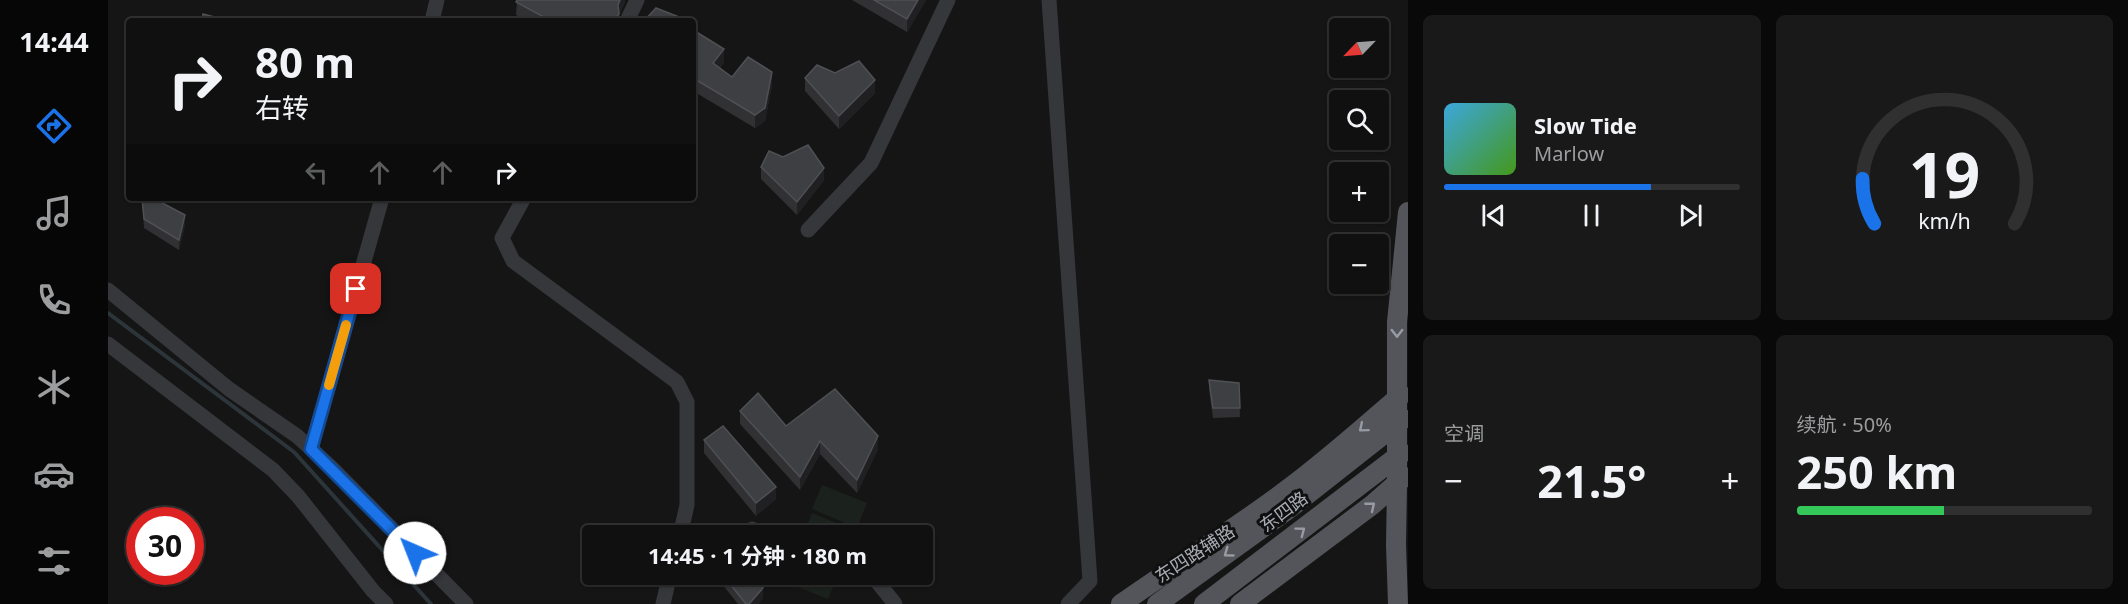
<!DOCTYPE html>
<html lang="zh">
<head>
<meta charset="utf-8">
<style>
  body { margin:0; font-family:"Noto Sans","Noto Sans SC",sans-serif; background:#191919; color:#f1f3f6; height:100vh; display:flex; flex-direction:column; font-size:22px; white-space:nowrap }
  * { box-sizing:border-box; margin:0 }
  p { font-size:20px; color:#9c9d9f }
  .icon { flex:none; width:33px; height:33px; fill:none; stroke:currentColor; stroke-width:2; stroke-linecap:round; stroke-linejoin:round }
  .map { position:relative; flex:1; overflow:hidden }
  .sheet { display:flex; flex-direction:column; gap:15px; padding:15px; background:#090909; width:720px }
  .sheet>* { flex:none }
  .top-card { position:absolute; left:18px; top:18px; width:570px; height:183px; border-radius:6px; box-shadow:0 2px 4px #0004,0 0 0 2px #303030; background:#101010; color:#f1f3f6; overflow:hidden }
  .needle { width:39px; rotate:245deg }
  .fabs { position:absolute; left:1221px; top:18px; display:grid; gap:12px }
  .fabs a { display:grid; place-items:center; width:60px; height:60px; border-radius:6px; background:#101010; box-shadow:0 2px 4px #0004,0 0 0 2px #303030; font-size:30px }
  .speed { position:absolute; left:18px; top:507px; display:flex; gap:12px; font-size:30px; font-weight:700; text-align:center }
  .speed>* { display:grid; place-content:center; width:78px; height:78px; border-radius:50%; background:#101010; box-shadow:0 2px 4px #0004,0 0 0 2px #303030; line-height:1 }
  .speed .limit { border:9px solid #d22; background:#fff; color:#111 }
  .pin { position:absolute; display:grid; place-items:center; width:51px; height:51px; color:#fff; margin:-26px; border-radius:12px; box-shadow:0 3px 9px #0006 }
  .me { position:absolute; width:66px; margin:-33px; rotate:316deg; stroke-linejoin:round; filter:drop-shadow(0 0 4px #0008) }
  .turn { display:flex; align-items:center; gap:21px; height:126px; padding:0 30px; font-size:27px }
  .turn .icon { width:78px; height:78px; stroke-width:2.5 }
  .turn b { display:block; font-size:42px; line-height:51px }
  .lanes { display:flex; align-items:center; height:57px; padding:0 30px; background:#0003; justify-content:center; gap:30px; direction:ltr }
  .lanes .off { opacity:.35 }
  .big { font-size:45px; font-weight:700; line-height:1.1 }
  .sheet .tile { flex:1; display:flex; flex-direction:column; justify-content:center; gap:9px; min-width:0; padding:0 21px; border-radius:9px; background:#191919 }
  .sheet .dial { align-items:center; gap:0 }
  .dial svg { height:156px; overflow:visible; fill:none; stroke:#303030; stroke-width:7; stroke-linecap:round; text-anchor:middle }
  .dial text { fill:#f1f3f6; stroke:none }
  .song { display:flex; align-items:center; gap:18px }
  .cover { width:72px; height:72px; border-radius:9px; background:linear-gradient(135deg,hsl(200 70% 55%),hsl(100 70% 35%)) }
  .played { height:6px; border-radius:3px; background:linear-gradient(90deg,#1a73e8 70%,#303030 70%) }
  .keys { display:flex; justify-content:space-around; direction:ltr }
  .heat { display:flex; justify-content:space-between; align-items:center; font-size:33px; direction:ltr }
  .charge { height:9px; border-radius:4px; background:linear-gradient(90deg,#34c759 50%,#303030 0) }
  .sheet .tiles { flex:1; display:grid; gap:15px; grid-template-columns:repeat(2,1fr) }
  .trip { position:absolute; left:474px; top:525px; width:351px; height:60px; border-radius:6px; background:#101010; box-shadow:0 2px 4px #0004,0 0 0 2px #303030; font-weight:700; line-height:60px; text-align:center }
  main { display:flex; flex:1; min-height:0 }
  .dock { display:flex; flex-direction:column; width:108px; justify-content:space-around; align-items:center; background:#060606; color:#9c9d9f }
  .dock .icon { width:42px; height:42px }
  .dock .selected { color:#1a73e8 }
  .dock b { font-size:27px; color:#f1f3f6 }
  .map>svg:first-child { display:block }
</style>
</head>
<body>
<main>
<nav class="dock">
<b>14:44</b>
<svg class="icon selected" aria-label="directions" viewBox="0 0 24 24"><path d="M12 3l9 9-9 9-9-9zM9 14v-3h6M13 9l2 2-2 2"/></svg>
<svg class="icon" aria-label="music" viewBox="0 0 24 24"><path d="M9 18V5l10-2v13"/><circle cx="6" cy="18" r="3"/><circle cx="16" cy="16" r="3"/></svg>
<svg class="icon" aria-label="phone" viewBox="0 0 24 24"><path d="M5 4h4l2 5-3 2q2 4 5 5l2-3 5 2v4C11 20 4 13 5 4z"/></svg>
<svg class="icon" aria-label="climate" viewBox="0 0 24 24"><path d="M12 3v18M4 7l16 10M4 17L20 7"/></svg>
<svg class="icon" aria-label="car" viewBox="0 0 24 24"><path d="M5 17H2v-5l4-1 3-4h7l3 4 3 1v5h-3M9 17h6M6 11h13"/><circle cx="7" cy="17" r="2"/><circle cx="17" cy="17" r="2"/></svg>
<svg class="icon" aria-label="filters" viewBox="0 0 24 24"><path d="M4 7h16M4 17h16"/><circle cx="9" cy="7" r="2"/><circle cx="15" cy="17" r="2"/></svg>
</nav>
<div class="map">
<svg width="1300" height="604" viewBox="0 0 1300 604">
  <rect width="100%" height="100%" fill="#151516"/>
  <!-- green -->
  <g fill="#1b211c">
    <path d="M714 485 759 503 749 528 704 509Z"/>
    <path d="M704 513 748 531 746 535H695Z"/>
    <path d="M678 575 729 574 730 575 720 599 675 581Z"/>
  </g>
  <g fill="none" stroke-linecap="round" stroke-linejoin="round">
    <!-- stream -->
    <path stroke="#2c3539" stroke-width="4" d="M0 313 186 452 323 604"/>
    <!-- minor -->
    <g stroke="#36373b" stroke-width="15">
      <path d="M941 0 982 581 960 604"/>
      <path d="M324 21 329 0"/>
      <path d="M519 21 529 0"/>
      <path d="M416 198 394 238 405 261 569 382 579 402V505L572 536"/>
      <path d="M700 230 763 163 840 0"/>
      <path d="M0 290 121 389 189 436 224 468 358 604"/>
      <path d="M0 344 165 470 190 496 265 591 278 604"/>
      <path d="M203 449 274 198"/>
      <path d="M644 529 659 536"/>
      <path d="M754 574 768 580 787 604"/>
      <path d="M555 604 562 574"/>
    </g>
    <!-- major -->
    <g stroke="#53555a" stroke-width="20">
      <path d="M1013 604C1068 565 1126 530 1180 489 1219 460 1256 427 1293 395"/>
      <path d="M1049 604 1182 508 1295 419"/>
      <path d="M1096 604 1294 453"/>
      <path d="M1132 604 1264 505 1296 477"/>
      <path d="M1290 604 1288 545 1289 483V322L1300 212"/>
    </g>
  </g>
  <!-- wall -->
  <g fill="#313134">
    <path d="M409 0H517V2L511 15V21H420L408 15Z"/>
    <path d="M744 0H818L799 32Z"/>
    <path d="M585 42 616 62 612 68 624 77 664 85 657 121 647 128 585 91Z"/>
    <path d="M697 78 767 93 731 129 697 91Z"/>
    <path d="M21 86V108L17 107V97Z"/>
    <path d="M653 167 716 180 689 215 653 179Z"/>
    <path d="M34 198H45L77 225 71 250 36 228Z"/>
    <path d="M1101 380 1131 383 1132 417 1105 418 1101 390Z"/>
    <path d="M632 411 678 426 770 449 749 493 712 454 692 490 632 424Z"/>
    <path d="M596 440 668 499 648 516 596 453Z"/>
    <path d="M606 574H643L655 598 650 604H630Z"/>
  </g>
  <!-- shaded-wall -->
  <g fill="#202022">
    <path d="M512 0H517V2L511 15V21H506Z"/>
    <path d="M810 0H818L799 32V19Z"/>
    <path d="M616 49V62L605 76V63Z"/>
    <path d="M664 72V85L657 121 647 128V115Z"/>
    <path d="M767 80V93L731 129V116Z"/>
    <path d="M716 168V180L689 215V202Z"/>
    <path d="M77 215V225L71 250V240Z"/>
    <path d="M770 436V449L749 493V480Z"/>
    <path d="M712 441V454L692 490V477Z"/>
    <path d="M668 487V499L648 516V503Z"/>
    <path d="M655 588V598L650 604H641Z"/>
  </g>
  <!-- building -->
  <g fill="#3e3f42" stroke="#4e5054" stroke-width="1.5">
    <path d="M409 0H512L510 5 511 14 506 21H443L408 2Z"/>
    <path d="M766 0H810L799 19Z"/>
    <path d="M548 8 571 17 569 21H536Z"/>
    <path d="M95 14 122 21H94Z"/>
    <path d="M590 33 616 49 605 63 624 77 640 57 664 72 657 108 647 115 585 78V42Z"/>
    <path d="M751 61 767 80 731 116 697 78 709 65 727 73Z"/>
    <path d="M21 86V99L17 97Z"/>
    <path d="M700 145 716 168 689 202 653 167 661 151 675 157Z"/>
    <path d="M34 198H45L77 215 71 240 36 219Z"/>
    <path d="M1101 380 1131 383 1132 408H1105Z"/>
    <path d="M727 389 770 436 749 480 712 441 692 477 632 411 650 393 678 426Z"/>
    <path d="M615 426 668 487 648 503 596 440Z"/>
    <path d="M602 528 608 536H597Z"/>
    <path d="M614 574H643L655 588 641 604H638Z"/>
  </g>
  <!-- one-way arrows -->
  <defs><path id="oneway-chevron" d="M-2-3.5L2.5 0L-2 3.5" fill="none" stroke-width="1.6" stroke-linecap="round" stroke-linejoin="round" transform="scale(1.5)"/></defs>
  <g stroke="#979ba3">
    <use href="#oneway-chevron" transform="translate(1289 333) rotate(90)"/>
    <use href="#oneway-chevron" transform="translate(1255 428) rotate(140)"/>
    <use href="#oneway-chevron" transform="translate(1263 506) rotate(-39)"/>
    <use href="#oneway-chevron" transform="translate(1193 531) rotate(-37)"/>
    <use href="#oneway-chevron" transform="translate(1120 553) rotate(144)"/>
  </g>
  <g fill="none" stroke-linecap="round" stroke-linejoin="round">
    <defs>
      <path id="route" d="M248 289 203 449 307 553"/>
    </defs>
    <!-- route casing -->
    <use href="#route" stroke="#114b97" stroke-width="15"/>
    <!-- route -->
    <use href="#route" stroke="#1a73e8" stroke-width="10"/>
    <!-- slow -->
    <path stroke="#f59e0b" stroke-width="10" d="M221 385 238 325"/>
  </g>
  <g text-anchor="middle" stroke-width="6" stroke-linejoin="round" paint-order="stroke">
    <!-- street labels -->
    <g font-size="18" fill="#a8adb5" stroke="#101011">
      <text transform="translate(1176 512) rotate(-37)" y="6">东四路</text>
      <text transform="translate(1087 554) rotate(-33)" y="6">东四路辅路</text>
    </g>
  </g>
</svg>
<div class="fabs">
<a><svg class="needle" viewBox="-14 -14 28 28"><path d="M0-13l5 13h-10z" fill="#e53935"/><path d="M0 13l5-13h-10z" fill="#9c9d9f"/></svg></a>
<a><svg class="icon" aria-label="search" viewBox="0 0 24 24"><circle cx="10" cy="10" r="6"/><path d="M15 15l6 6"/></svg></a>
<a>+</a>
<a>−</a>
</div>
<div class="speed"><div class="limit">30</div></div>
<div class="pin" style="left:248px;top:289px;background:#d93025"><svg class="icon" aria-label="arrive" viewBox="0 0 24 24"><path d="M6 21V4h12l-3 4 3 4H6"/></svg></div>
<svg class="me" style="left:307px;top:553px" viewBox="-20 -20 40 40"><circle r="19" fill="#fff"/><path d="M0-13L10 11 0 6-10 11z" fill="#1a73e8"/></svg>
<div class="trip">14:45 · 1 分钟 · 180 m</div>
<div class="top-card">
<div class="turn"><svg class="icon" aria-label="right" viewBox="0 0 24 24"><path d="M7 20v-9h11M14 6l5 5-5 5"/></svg><div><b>80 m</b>右转</div></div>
<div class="lanes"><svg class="icon off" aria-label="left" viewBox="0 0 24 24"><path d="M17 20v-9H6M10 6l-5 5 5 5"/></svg><svg class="icon off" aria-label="ahead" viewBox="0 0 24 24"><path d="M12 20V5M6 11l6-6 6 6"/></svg><svg class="icon off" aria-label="ahead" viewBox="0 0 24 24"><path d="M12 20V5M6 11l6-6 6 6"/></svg><svg class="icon" aria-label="right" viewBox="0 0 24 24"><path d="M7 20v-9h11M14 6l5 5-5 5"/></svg></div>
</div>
</div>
<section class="sheet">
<div class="tiles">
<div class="tile">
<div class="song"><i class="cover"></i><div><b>Slow Tide</b><p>Marlow</p></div></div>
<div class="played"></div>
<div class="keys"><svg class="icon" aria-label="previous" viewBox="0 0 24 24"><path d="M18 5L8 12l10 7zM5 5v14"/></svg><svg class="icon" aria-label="pause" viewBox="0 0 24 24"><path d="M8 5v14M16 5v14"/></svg><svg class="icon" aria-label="next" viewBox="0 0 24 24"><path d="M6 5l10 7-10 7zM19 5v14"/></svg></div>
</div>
<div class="tile dial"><svg viewBox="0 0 100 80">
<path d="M14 69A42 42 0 1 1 86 69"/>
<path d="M14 69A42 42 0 0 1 8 46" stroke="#1a73e8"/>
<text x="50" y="56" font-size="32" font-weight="700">19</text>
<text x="50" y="72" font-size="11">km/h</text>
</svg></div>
<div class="tile"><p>空调</p>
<div class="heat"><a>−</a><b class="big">21.5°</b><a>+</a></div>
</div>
<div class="tile"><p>续航 · 50%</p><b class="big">250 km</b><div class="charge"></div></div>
</div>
</section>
</main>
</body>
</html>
